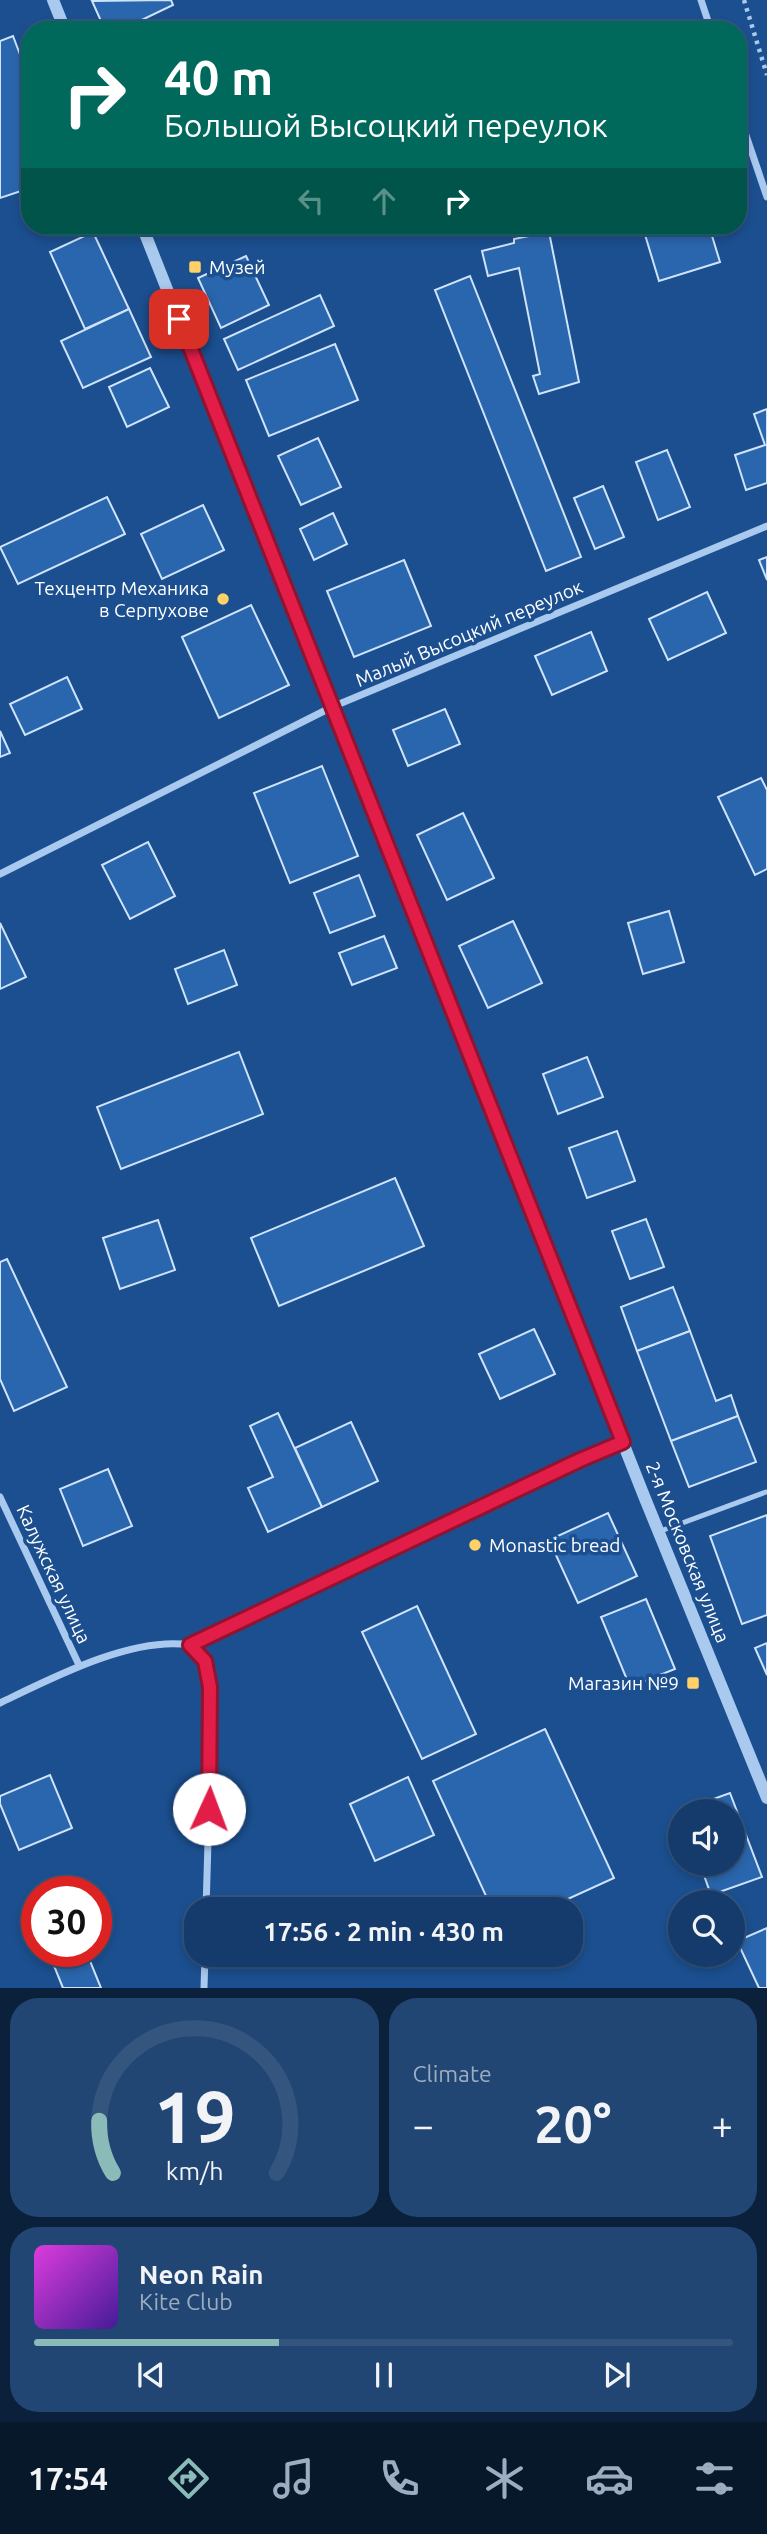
<!DOCTYPE html>
<html lang="en">
<head>
<meta charset="utf-8">
<style>
  body { margin:0; font-family:Ubuntu,sans-serif; background:#214673; color:#f1f3f6; height:100vh; display:flex; flex-direction:column; font-size:26px; white-space:nowrap }
  * { box-sizing:border-box; margin:0 }
  p { font-size:23px; color:#9dadc1 }
  .icon { flex:none; width:38px; height:38px; fill:none; stroke:currentColor; stroke-width:2; stroke-linecap:round; stroke-linejoin:round }
  .map { position:relative; height:1988px; overflow:hidden }
  .side { display:flex; flex-direction:column; gap:10px; padding:10px; background:#0b203b; flex:1 }
  .side>* { flex:none }
  .guide { position:absolute; left:21px; top:21px; width:726px; height:214px; border-radius:28px; box-shadow:0 4px 10px #0003,0 0 0 2px #33557e; background:#00695c; color:#fff; overflow:hidden }
  .buttons { position:absolute; left:668px; top:1799px; display:grid; gap:14px }
  .buttons a { display:grid; place-items:center; width:77px; height:77px; border-radius:50%; background:#143b6b; box-shadow:0 4px 10px #0003,0 0 0 2px #33557e; font-size:35px }
  .speed { position:absolute; left:21px; top:1876px; display:flex; gap:14px; font-size:35px; font-weight:700; text-align:center }
  .speed>* { display:grid; place-content:center; width:91px; height:91px; border-radius:50%; background:#143b6b; box-shadow:0 4px 10px #0003,0 0 0 2px #33557e; line-height:1 }
  .speed .limit { border:10px solid #d22; background:#fff; color:#111 }
  .pin { position:absolute; display:grid; place-items:center; width:60px; height:60px; color:#fff; margin:-30px; border-radius:14px; box-shadow:0 4px 10px #0006 }
  .me { position:absolute; width:77px; margin:-38px; rotate:2deg; stroke-linejoin:round; filter:drop-shadow(0 0 5px #0008) }
  .turn { display:flex; align-items:center; gap:24px; height:147px; padding:0 28px; font-size:32px }
  .turn .icon { width:91px; height:91px; stroke-width:2.5 }
  .turn b { display:block; font-size:49px; line-height:60px }
  .lanes { display:flex; align-items:center; height:66px; padding:0 28px; background:#0003; justify-content:center; gap:35px; direction:ltr }
  .lanes .off { opacity:.35 }
  .big { font-size:52px; font-weight:700; line-height:1.1 }
  .side .widget { flex:1; display:flex; flex-direction:column; justify-content:center; gap:10px; min-width:0; padding:0 24px; border-radius:28px; background:#214673 }
  .side .dial { align-items:center; gap:0 }
  .dial svg { height:182px; overflow:visible; fill:none; stroke:#33557e; stroke-width:7; stroke-linecap:round; text-anchor:middle }
  .dial text { fill:#f1f3f6; stroke:none }
  .song { display:flex; align-items:center; gap:21px }
  .cover { width:84px; height:84px; border-radius:10px; background:linear-gradient(135deg,hsl(300 70% 55%),hsl(260 70% 35%)) }
  .played { height:7px; border-radius:4px; background:linear-gradient(90deg,#8bbbb9 35%,#33557e 35%) }
  .keys { display:flex; justify-content:space-around; direction:ltr }
  .heat { display:flex; justify-content:space-between; align-items:center; font-size:38px; direction:ltr }
  .side .tiles { flex:1; display:grid; gap:10px; grid-template-columns:1fr 1fr }
  .widget:last-child { grid-column:span 2 }
  .trip { position:absolute; left:184px; top:1897px; width:399px; height:70px; border-radius:28px; background:#143b6b; box-shadow:0 4px 10px #0003,0 0 0 2px #33557e; font-weight:700; line-height:70px; text-align:center }
  .dock { display:flex; height:112px; justify-content:space-around; align-items:center; background:#08182b; color:#9dadc1 }
  .dock .icon { width:49px; height:49px }
  .dock .selected { color:#8bbbb9 }
  .dock b { font-size:32px; color:#f1f3f6 }
  .map>svg:first-child { display:block }
</style>
</head>
<body>
<div class="map">
<svg width="767" height="1988" viewBox="0 0 767 1988">
  <rect width="100%" height="100%" fill="#1b4f8f"/>
  <!-- building -->
  <g fill="#2a66ad" stroke="#cfe3fa" stroke-width="2">
    <path d="M171 0 173 5 121 30H105L92 1Z"/>
    <path d="M13 36 30 81V188L0 198V41Z"/>
    <path d="M185 226H209L189 235Z"/>
    <path d="M651 226H709L720 262 659 281 643 228Z"/>
    <path d="M93 232 129 309 85 329 50 252Z"/>
    <path d="M549 232 579 382 539 394 533 376 540 374 519 268 488 276 482 251 514 243V239Z"/>
    <path d="M246 256 269 305 221 328 198 278Z"/>
    <path d="M470 276 581 557 546 571 435 290Z"/>
    <path d="M320 295 334 326 238 370 224 339Z"/>
    <path d="M129 309 151 357 83 388 61 341Z"/>
    <path d="M335 344 358 400 269 436 246 380Z"/>
    <path d="M150 368 169 407 127 427 109 387Z"/>
    <path d="M767 409V483L746 490 735 455 765 445 754 414Z"/>
    <path d="M318 438 341 487 301 505 278 456Z"/>
    <path d="M667 450 690 507 658 520 636 462Z"/>
    <path d="M603 486 624 537 595 549 574 498Z"/>
    <path d="M107 497 125 534 18 584 0 547Z"/>
    <path d="M203 505 224 550 162 579 141 534Z"/>
    <path d="M333 513 347 544 314 560 300 529Z"/>
    <path d="M767 557V580L759 560Z"/>
    <path d="M404 560 431 626 354 657 327 591Z"/>
    <path d="M707 592 726 633 668 660 649 619Z"/>
    <path d="M251 605 289 685 219 718 182 637Z"/>
    <path d="M591 632 607 671 552 695 535 656Z"/>
    <path d="M67 677 82 709 25 735 10 704Z"/>
    <path d="M445 709 460 744 408 766 393 730Z"/>
    <path d="M0 731 10 753 0 757Z"/>
    <path d="M322 766 358 856 290 883 254 793Z"/>
    <path d="M761 778 767 790V869L755 875 718 797Z"/>
    <path d="M463 813 494 878 447 900 417 835Z"/>
    <path d="M148 842 175 896 130 919 102 865Z"/>
    <path d="M359 875 375 916 330 933 314 893Z"/>
    <path d="M669 911 684 962 643 974 628 923Z"/>
    <path d="M513 921 542 983 488 1008 459 946Z"/>
    <path d="M0 923 26 977 0 989Z"/>
    <path d="M384 936 397 968 352 985 339 953Z"/>
    <path d="M224 950 237 985 188 1004 175 969Z"/>
    <path d="M239 1052 263 1114 121 1169 97 1107Z"/>
    <path d="M587 1057 603 1097 558 1114 543 1074Z"/>
    <path d="M617 1131 635 1181 587 1198 569 1148Z"/>
    <path d="M395 1178 424 1246 279 1306 251 1238Z"/>
    <path d="M646 1219 664 1267 630 1279 612 1231Z"/>
    <path d="M158 1220 175 1270 120 1289 103 1238Z"/>
    <path d="M7 1259 67 1387 14 1411 0 1379V1262Z"/>
    <path d="M673 1287 690 1331 637 1351 621 1307Z"/>
    <path d="M534 1329 555 1374 500 1399 479 1354Z"/>
    <path d="M690 1331 716 1401 731 1395 738 1416 671 1441 637 1351Z"/>
    <path d="M278 1413 322 1507 268 1532 248 1488 273 1477 250 1426Z"/>
    <path d="M738 1416 756 1462 689 1487 671 1441Z"/>
    <path d="M351 1422 378 1481 322 1507 295 1448Z"/>
    <path d="M108 1469 132 1526 83 1546 60 1489Z"/>
    <path d="M608 1513 637 1576 578 1603 549 1540Z"/>
    <path d="M767 1515V1615L742 1624 710 1536Z"/>
    <path d="M646 1599 675 1669 630 1687 601 1617Z"/>
    <path d="M417 1606 476 1734 422 1759 362 1632Z"/>
    <path d="M767 1643V1675L755 1648Z"/>
    <path d="M545 1729 614 1878 546 1909H492L433 1781Z"/>
    <path d="M50 1775 72 1828 19 1850 0 1804V1796Z"/>
    <path d="M408 1777 434 1835 375 1861 350 1804Z"/>
    <path d="M730 1793 762 1877 711 1895 700 1864H733V1811H680Z"/>
    <path d="M767 1928V1988H759L737 1941Z"/>
    <path d="M48 1951H86L101 1988H63Z"/>
  </g>
  <g fill="none" stroke-linecap="round" stroke-linejoin="round">
    <!-- path -->
    <path stroke="#a9c9ee" stroke-width="4.5" stroke-dasharray="3.5 5" stroke-linecap="butt" d="M744 0 767 75"/>
    <!-- service -->
    <path stroke="#a9c9ee" stroke-width="5" d="M658 1532 766 1492"/>
    <!-- minor -->
    <g stroke="#a9c9ee" stroke-width="7">
      <path d="M701 0 711 30"/>
      <path d="M738 112 767 197"/>
      <path d="M0 874 332 707 767 526"/>
      <path d="M0 1497 79 1665"/>
      <path d="M190 1645 205 1661 212 1709 206 1909"/>
      <path d="M0 1703C52 1678 132 1636 190 1645L580 1459 623 1442"/>
      <path d="M204 1988 205 1955"/>
    </g>
    <!-- tertiary -->
    <g stroke="#a9c9ee" stroke-width="12">
      <path d="M53 0 65 30"/>
      <path d="M142 226 644 1496 767 1798"/>
    </g>
  </g>
  <g fill="none" stroke-linecap="round" stroke-linejoin="round">
    <defs>
      <path id="route" d="M179 319 623 1442 580 1460 190 1645 205 1661 210 1687 209 1809"/>
    </defs>
    <!-- route casing -->
    <use href="#route" stroke="#92132f" stroke-width="18"/>
    <!-- route -->
    <use href="#route" stroke="#e11d48" stroke-width="12"/>
  </g>
  <!-- markers -->
  <g fill="#ffd166" stroke="#1b4f8f" stroke-width="2.5">
    <rect x="188" y="260" width="14" height="14" rx="3.5"/>
    <circle cx="223" cy="599" r="7"/>
    <circle cx="475" cy="1545" r="7"/>
    <rect x="686" y="1676" width="14" height="14" rx="3.5"/>
  </g>
  <g text-anchor="middle" stroke-width="7" stroke-linejoin="round" paint-order="stroke">
    <!-- poi labels -->
    <g font-size="19" fill="#fff" stroke="#1b4f8f" text-anchor="start">
      <text x="209" y="274">Музей</text>
      <text x="209" y="595" text-anchor="end">Техцентр Механика<tspan x="209" dy="22">в Серпухове</tspan></text>
      <text x="489" y="1552">Monastic bread</text>
      <text x="679" y="1690" text-anchor="end">Магазин №9</text>
    </g>
    <!-- street labels -->
    <g font-size="19" fill="#fff" stroke="#1b4f8f">
      <text transform="translate(469 633) rotate(-23)" y="7">Малый Высоцкий переулок</text>
      <text transform="translate(688 1552) rotate(68)" y="7">2-я Московская улица</text>
      <text transform="translate(54 1574) rotate(65)" y="7">Калужская улица</text>
    </g>
  </g>
</svg>
<div class="buttons">
<a><svg class="icon" aria-label="sound" viewBox="0 0 24 24"><path d="M4 9h4l5-4v14l-5-4H4zM17 9q2 3 0 6"/></svg></a>
<a><svg class="icon" aria-label="search" viewBox="0 0 24 24"><circle cx="10" cy="10" r="6"/><path d="M15 15l6 6"/></svg></a>
</div>
<div class="speed"><div class="limit">30</div></div>
<div class="pin" style="left:179px;top:319px;background:#d93025"><svg class="icon" aria-label="arrive" viewBox="0 0 24 24"><path d="M6 21V4h12l-3 4 3 4H6"/></svg></div>
<svg class="me" style="left:209px;top:1809px" viewBox="-20 -20 40 40"><circle r="19" fill="#fff"/><path d="M0-13L10 11 0 6-10 11z" fill="#e11d48"/></svg>
<div class="trip">17:56 · 2 min · 430 m</div>
<div class="guide">
<div class="turn"><svg class="icon" aria-label="right" viewBox="0 0 24 24"><path d="M7 20v-9h11M14 6l5 5-5 5"/></svg><div><b>40 m</b>Большой Высоцкий переулок</div></div>
<div class="lanes"><svg class="icon off" aria-label="left" viewBox="0 0 24 24"><path d="M17 20v-9H6M10 6l-5 5 5 5"/></svg><svg class="icon off" aria-label="ahead" viewBox="0 0 24 24"><path d="M12 20V5M6 11l6-6 6 6"/></svg><svg class="icon" aria-label="right" viewBox="0 0 24 24"><path d="M7 20v-9h11M14 6l5 5-5 5"/></svg></div>
</div>
</div>
<section class="side">
<div class="tiles">
<div class="widget dial"><svg viewBox="0 0 100 80">
<path d="M14 69A42 42 0 1 1 86 69"/>
<path d="M14 69A42 42 0 0 1 8 46" stroke="#8bbbb9"/>
<text x="50" y="56" font-size="32" font-weight="700">19</text>
<text x="50" y="72" font-size="11">km/h</text>
</svg></div>
<div class="widget"><p>Climate</p>
<div class="heat"><a>−</a><b class="big">20°</b><a>+</a></div>
</div>
<div class="widget">
<div class="song"><i class="cover"></i><div><b>Neon Rain</b><p>Kite Club</p></div></div>
<div class="played"></div>
<div class="keys"><svg class="icon" aria-label="previous" viewBox="0 0 24 24"><path d="M18 5L8 12l10 7zM5 5v14"/></svg><svg class="icon" aria-label="pause" viewBox="0 0 24 24"><path d="M8 5v14M16 5v14"/></svg><svg class="icon" aria-label="next" viewBox="0 0 24 24"><path d="M6 5l10 7-10 7zM19 5v14"/></svg></div>
</div>
</div>
</section>
<nav class="dock">
<b>17:54</b>
<svg class="icon selected" aria-label="directions" viewBox="0 0 24 24"><path d="M12 3l9 9-9 9-9-9zM9 14v-3h6M13 9l2 2-2 2"/></svg>
<svg class="icon" aria-label="music" viewBox="0 0 24 24"><path d="M9 18V5l10-2v13"/><circle cx="6" cy="18" r="3"/><circle cx="16" cy="16" r="3"/></svg>
<svg class="icon" aria-label="phone" viewBox="0 0 24 24"><path d="M5 4h4l2 5-3 2q2 4 5 5l2-3 5 2v4C11 20 4 13 5 4z"/></svg>
<svg class="icon" aria-label="climate" viewBox="0 0 24 24"><path d="M12 3v18M4 7l16 10M4 17L20 7"/></svg>
<svg class="icon" aria-label="car" viewBox="0 0 24 24"><path d="M5 17H2v-5l4-1 3-4h7l3 4 3 1v5h-3M9 17h6M6 11h13"/><circle cx="7" cy="17" r="2"/><circle cx="17" cy="17" r="2"/></svg>
<svg class="icon" aria-label="filters" viewBox="0 0 24 24"><path d="M4 7h16M4 17h16"/><circle cx="9" cy="7" r="2"/><circle cx="15" cy="17" r="2"/></svg>
</nav>
</body>
</html>
